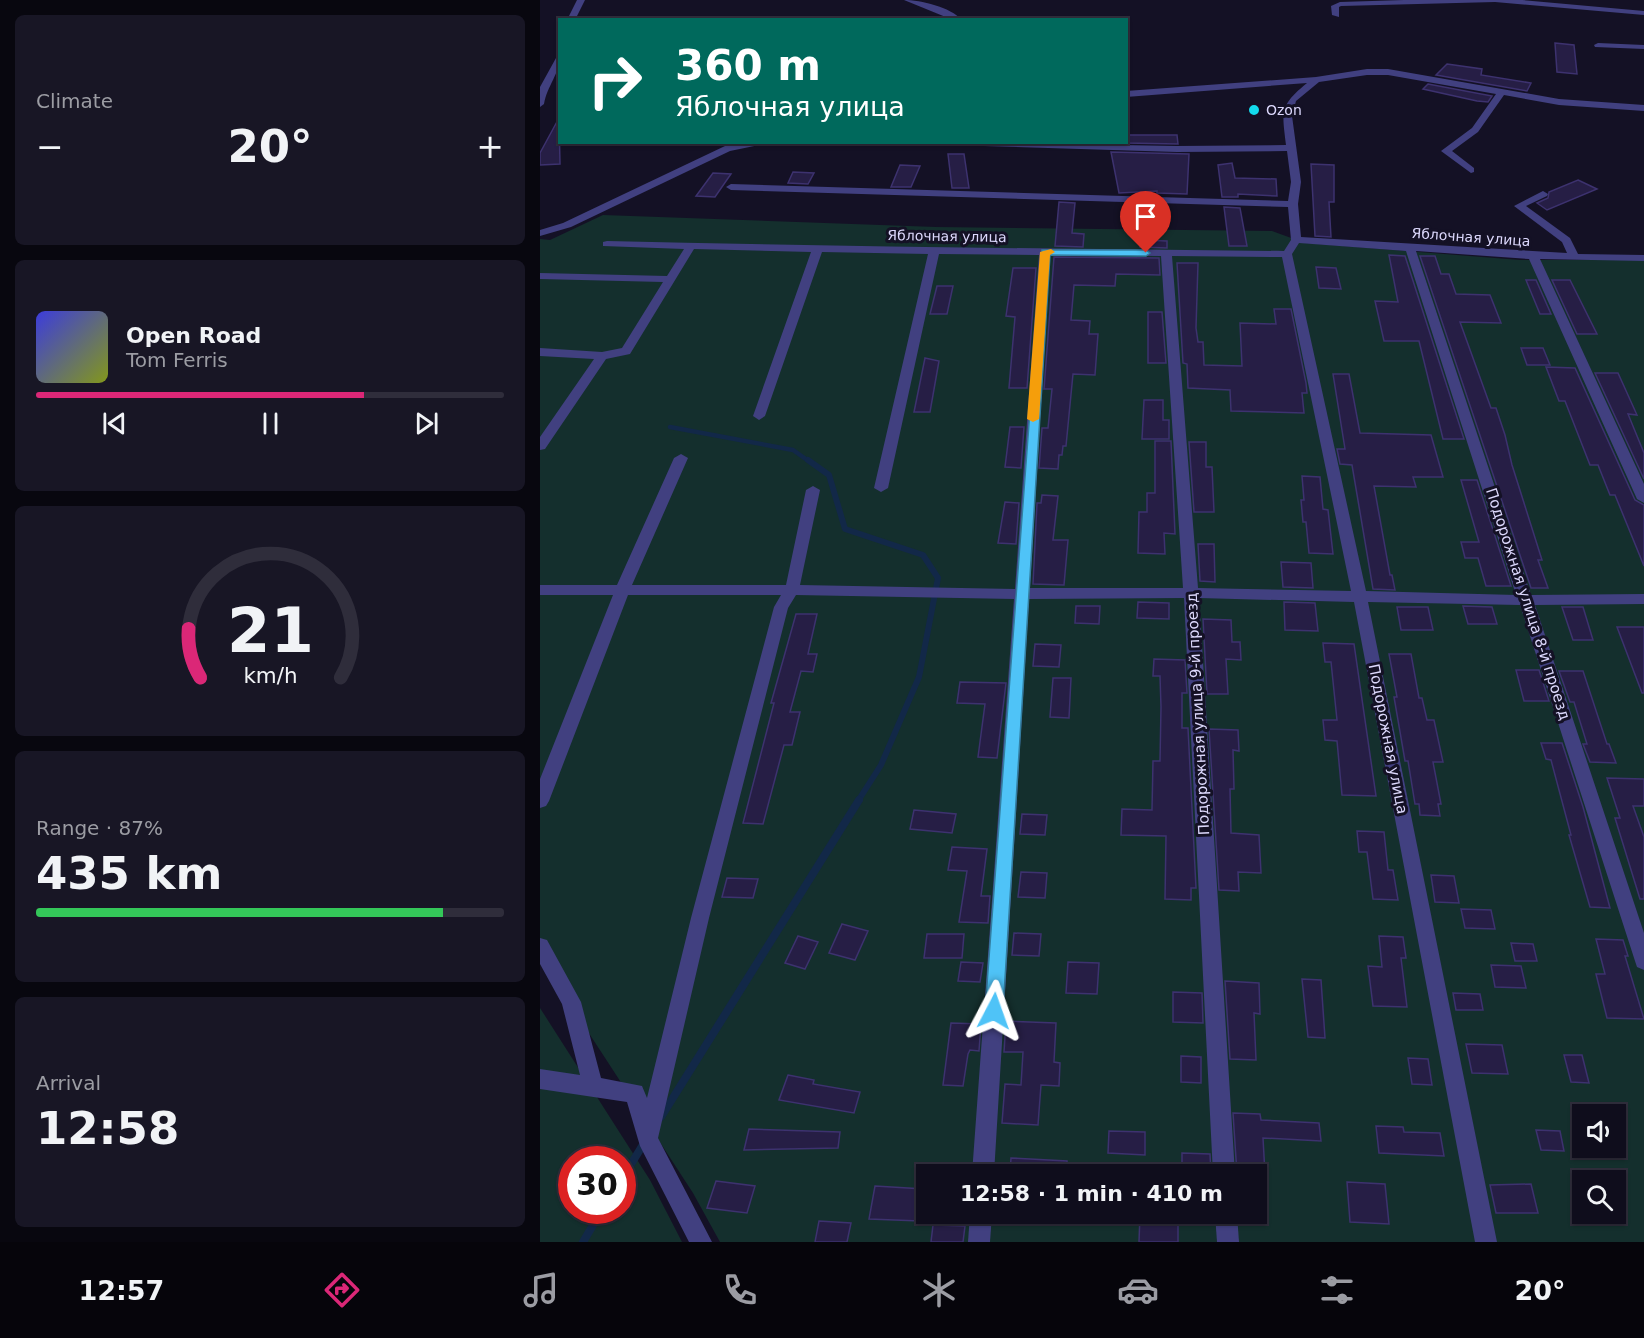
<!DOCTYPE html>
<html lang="en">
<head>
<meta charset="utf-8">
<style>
  body { margin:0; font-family:"DejaVu Sans",sans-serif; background:#181625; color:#f1f3f6; height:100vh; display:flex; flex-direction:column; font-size:22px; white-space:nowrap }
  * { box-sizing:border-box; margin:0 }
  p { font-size:20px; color:#9b9ca3 }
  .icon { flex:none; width:33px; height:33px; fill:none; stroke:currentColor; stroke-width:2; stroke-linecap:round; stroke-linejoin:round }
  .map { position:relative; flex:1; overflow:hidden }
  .details { display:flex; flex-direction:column; gap:15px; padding:15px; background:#08070f; width:540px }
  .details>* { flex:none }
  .hud { position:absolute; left:18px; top:18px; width:570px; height:126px; border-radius:0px; box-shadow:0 2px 4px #0004,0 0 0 2px #2f2d3b; background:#00695c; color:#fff; overflow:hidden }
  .controls { position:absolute; left:1032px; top:1104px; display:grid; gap:12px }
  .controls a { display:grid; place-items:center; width:54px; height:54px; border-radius:0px; background:#0f0d1c; box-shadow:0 2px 4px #0004,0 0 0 2px #2f2d3b; font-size:30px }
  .speed { position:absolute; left:18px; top:1146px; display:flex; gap:12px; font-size:30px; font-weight:700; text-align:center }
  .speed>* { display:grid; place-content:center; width:78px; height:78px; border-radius:50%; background:#0f0d1c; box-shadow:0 2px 4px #0004,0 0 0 2px #2f2d3b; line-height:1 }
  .speed .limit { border:9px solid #d22; background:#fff; color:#111 }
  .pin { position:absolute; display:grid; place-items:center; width:51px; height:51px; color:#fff; margin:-62px -26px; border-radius:50% 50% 50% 0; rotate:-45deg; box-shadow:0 0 6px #0007 }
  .pin .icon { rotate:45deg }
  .me { position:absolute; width:66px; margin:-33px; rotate:4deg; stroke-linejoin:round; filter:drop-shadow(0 0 4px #0008) }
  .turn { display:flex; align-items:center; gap:21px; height:126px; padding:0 18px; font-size:27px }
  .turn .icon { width:78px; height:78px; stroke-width:2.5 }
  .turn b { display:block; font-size:42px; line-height:51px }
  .big { font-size:45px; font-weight:800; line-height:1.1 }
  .details .card { flex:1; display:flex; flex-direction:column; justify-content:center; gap:9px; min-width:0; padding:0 21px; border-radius:9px; background:#181625 }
  .details .dial { align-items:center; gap:0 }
  .dial svg { height:156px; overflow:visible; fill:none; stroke:#2f2d3b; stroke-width:7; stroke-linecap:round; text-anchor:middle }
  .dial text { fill:#f1f3f6; stroke:none }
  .song { display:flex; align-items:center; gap:18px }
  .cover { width:72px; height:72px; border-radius:9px; background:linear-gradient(135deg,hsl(240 70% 55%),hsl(70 70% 35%)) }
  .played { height:6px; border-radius:3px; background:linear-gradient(90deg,#db2777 70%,#2f2d3b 70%) }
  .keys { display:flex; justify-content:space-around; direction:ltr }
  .heat { display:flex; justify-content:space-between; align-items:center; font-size:33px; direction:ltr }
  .charge { height:9px; border-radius:4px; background:linear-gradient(90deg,#34c759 87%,#2f2d3b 0) }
  .trip { position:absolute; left:376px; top:1164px; width:351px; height:60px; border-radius:0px; background:#0f0d1c; box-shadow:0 2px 4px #0004,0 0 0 2px #2f2d3b; font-weight:800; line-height:60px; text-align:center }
  .menu { display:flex; height:96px; justify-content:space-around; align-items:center; background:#06050b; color:#9b9ca3 }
  .menu .icon { width:42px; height:42px }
  .menu .active { color:#db2777 }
  .menu b { font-size:27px; color:#f1f3f6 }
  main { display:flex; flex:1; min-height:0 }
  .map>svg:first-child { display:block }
</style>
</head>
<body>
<main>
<section class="details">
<div class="card"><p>Climate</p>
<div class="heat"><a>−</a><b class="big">20°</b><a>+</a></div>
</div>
<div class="card">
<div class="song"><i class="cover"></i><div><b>Open Road</b><p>Tom Ferris</p></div></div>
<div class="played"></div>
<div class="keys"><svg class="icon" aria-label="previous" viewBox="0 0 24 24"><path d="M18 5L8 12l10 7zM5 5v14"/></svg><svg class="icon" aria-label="pause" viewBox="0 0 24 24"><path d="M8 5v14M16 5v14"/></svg><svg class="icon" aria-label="next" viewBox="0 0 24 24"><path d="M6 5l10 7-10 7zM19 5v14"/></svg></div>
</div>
<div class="card dial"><svg viewBox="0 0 100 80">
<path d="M14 69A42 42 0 1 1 86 69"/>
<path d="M14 69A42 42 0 0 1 8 44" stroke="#db2777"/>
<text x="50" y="56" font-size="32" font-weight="700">21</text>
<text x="50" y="72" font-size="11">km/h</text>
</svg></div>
<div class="card"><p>Range · 87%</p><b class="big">435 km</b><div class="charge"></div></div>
<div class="card"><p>Arrival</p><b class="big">12:58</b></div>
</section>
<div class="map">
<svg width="1104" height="1242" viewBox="0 0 1104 1242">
  <rect width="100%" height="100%" fill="#141125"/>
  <!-- green -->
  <g fill="#142f2d" fill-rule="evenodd">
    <path d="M63 215 396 227 732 231 765 243 980 260H1104V1242H180L153 1193 0 958V239L10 240ZM1042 1114H1076V1148H1042ZM387 1174H717V1214H387ZM1042 1180H1076V1214H1042Z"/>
    <path d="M0 1008 110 1180 142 1242H0ZM32 1160H82V1210H32Z"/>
  </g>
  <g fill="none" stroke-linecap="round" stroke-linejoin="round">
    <!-- stream-far2 -->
    <path stroke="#122848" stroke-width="4.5" d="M130 427 253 450 270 462"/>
    <!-- stream-far1 -->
    <path stroke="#122848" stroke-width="6" d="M268 460 289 475 305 529 383 555 398 578 379 677 341 765 318 801"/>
    <!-- stream -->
    <g stroke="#122848" stroke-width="8">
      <path d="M121 1117 319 800"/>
      <path d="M82 1179 104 1143"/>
      <path d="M43 1242 62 1210"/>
    </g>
  </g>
  <!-- building -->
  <g fill="#261e45" stroke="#3d326f" stroke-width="1.5">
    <path d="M1015 43 1034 45 1037 74 1017 72Z"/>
    <path d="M907 64 942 69 941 75 991 83 987 91 896 75Z"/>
    <path d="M888 84 952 96 948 102 937 101 883 89Z"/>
    <path d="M19 118 20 164 0 165V153Z"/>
    <path d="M586 135H637L638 144 586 143Z"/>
    <path d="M571 152 649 154 647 194 617 193V191L579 193Z"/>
    <path d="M408 154H424L429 188H412Z"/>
    <path d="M692 163 695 178 736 179 737 196 698 194V197H682L678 165Z"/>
    <path d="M771 164 794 165V202H789L791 237 775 236Z"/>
    <path d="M360 165 380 166 371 187H351Z"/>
    <path d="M253 172 274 173 268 184 248 183Z"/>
    <path d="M173 173 191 174 175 197 156 196Z"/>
    <path d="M1038 180 1057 189 1007 210 997 203 1008 198 1009 192Z"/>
    <path d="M519 202 535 203 532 233 544 234 543 247 515 246Z"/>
    <path d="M684 207 700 208 707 246H689Z"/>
    <path d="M600 240 627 241V248L600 247Z"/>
    <path d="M849 255 865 256 924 439H903L879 341H844L835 301 858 302Z"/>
    <path d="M880 256H895L901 274H909L916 294 950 295 961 323 920 322 951 408H956L965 435 972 465 1002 560H998L1008 588H991Z"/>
    <path d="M514 257 619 258 620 275 576 274 575 286 534 285 531 320 550 321 549 334H558L555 375 533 374 526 446H523L522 455H519L518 469 499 468 502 428H508L512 389H504Z"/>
    <path d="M637 263H658L656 328 658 342H663L664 365 702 366 700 323 736 324 734 309H751L766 383 767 393H762L764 413 691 411 690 390 648 388 647 364 643 363Z"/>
    <path d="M776 267 796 268 801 289 779 288Z"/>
    <path d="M473 268H496L487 388H469L475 317 466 316Z"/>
    <path d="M986 280H996L1011 314H1000Z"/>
    <path d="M1012 280H1030L1057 334H1037Z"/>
    <path d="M397 286H413L407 314H390Z"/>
    <path d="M608 312H622L626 363H608Z"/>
    <path d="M981 348H1003L1010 365H987Z"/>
    <path d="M385 358 399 361 390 412H374Z"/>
    <path d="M1006 367 1035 368 1095 500 1104 505V566L1075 495H1070L1058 465H1050L1025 401H1019Z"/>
    <path d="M1055 373H1078L1097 415 1088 414 1104 453V479Z"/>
    <path d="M793 374H809L820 433 891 435 903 477H873L876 487 834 486 850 575H852L855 590 833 589 812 465 800 464 797 449H805Z"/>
    <path d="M604 400H623V420H629V439H602Z"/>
    <path d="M470 427H484L481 468 465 467Z"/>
    <path d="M615 441H631L635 534 624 533 625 554 598 553 599 512H607V493H615Z"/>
    <path d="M649 442H666V467H672L674 512H654Z"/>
    <path d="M762 476 780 477 783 509 788 510 793 554 769 553 766 522H763L761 500H764Z"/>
    <path d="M921 480H937L971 586H946L938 558H925L921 542H939Z"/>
    <path d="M502 495 518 496 513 540H528L524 585 493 584 497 503H501Z"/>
    <path d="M465 502 479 503 476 544 458 543Z"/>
    <path d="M658 544H674L675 582 660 581Z"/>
    <path d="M741 562 771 563 773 588 743 587Z"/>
    <path d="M598 602 629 603V619L597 618Z"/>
    <path d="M744 602 775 603 778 631 745 630Z"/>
    <path d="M536 606H560L559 624 535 623Z"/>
    <path d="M923 606 952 607 957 624H928Z"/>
    <path d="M857 607H888L893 630H861Z"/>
    <path d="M1022 607H1043L1053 640H1033Z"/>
    <path d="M256 614H277L268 654H277L273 672 261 671 250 712H260L252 745H244L223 824 203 823 234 703H231Z"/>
    <path d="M663 619 691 620 692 642H700L701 660 686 659 688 694H667Z"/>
    <path d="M1077 627H1104V693H1102Z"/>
    <path d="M783 643 814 644 836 796 802 795 797 741 785 740 783 720H797L791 662H785Z"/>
    <path d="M495 644 521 645 519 667 493 666Z"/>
    <path d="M849 654H871L879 698H882L887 720H894L903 762H893L901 804H898L900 816 880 815 879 804H875L868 761H865L854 697H857Z"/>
    <path d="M614 659 645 660 647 693H642V728H648L656 888H651V900L625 899 626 836 581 835 582 809 612 810 613 761H620L621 707 620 676H613Z"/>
    <path d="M976 670H999L1009 701H984Z"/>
    <path d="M1019 671H1043L1067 744H1069L1076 763 1050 762 1043 744H1047L1034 702H1030Z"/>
    <path d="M513 678H531L529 718 510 717Z"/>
    <path d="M420 682 466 683 457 758 438 757 445 704 417 703Z"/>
    <path d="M669 729 698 730 699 751 693 750 694 789H690L691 833 719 835 721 873 698 872 699 891 679 890Z"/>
    <path d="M1001 743H1022L1043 807 1070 908 1050 907 1029 835H1031L1011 760 1006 759Z"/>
    <path d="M1067 778 1104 779V806H1093L1104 837V899H1100L1075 818H1080Z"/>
    <path d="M374 810 416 814 412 833 370 829Z"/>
    <path d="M482 814 507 815 505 835 480 834Z"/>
    <path d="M817 831 844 832 848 870H853L858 900 833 899 827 852H819Z"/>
    <path d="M412 847 447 849 441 896H450L448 923 419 922 427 871 408 870Z"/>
    <path d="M481 872 507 873 505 898 478 897Z"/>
    <path d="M891 875 914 876 919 903 895 902Z"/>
    <path d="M187 878 218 879 213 898 182 897Z"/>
    <path d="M921 909 951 910 955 929 925 928Z"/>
    <path d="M302 924 328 931 315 960 289 953Z"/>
    <path d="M474 933 501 934 499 956 472 955Z"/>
    <path d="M387 934H424L422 958H384Z"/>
    <path d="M258 936 278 942 265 969 245 963Z"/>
    <path d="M839 936 863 937 866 958H861L867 1007 833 1006 828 966 842 967Z"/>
    <path d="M1056 939 1083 940 1088 956H1085L1104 1019 1067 1018 1056 974H1065Z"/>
    <path d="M971 943 993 944 997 961H975Z"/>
    <path d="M421 962 443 963 440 982 418 981Z"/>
    <path d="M528 962 559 963 557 994 526 993Z"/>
    <path d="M951 965 981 966 986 988 955 987Z"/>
    <path d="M762 979 781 980 785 1038 768 1037Z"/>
    <path d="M685 981 719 983 720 1014 714 1013 716 1060 690 1059Z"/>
    <path d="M633 992 662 993 663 1023 633 1022Z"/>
    <path d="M913 993 940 994 943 1010H916Z"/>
    <path d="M466 1021 516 1023 514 1062 520 1063 519 1086 501 1085 498 1125 462 1123 465 1084 481 1085 483 1052H464Z"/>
    <path d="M411 1023 441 1024 439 1051 430 1050 428 1054 423 1086 403 1085Z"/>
    <path d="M926 1044 962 1045 968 1074 932 1073Z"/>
    <path d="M1024 1055H1042L1049 1083 1031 1082Z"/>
    <path d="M641 1056 661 1057V1083L641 1082Z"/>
    <path d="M868 1058 888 1059 892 1085 872 1084Z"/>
    <path d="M248 1075 274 1080 273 1084 320 1092 314 1113 239 1100Z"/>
    <path d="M693 1113 720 1114 721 1120 779 1123 781 1141 723 1138 725 1174H697Z"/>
    <path d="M836 1126 863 1127 864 1132 900 1133 904 1156 839 1153Z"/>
    <path d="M209 1129 300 1132 298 1148 204 1150Z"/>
    <path d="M996 1130 1020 1131 1024 1151 1001 1150Z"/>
    <path d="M569 1131 605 1132V1155L568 1153Z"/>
    <path d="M642 1153 670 1154 671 1174H642Z"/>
    <path d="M471 1158 527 1161V1174H470Z"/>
    <path d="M176 1181 215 1186 207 1213 167 1208Z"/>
    <path d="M807 1182 845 1184 849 1224 810 1222Z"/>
    <path d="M991 1184 998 1213H956L950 1185Z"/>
    <path d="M335 1186 384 1189 380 1221 329 1219Z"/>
    <path d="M600 1214H638V1242H599Z"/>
    <path d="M279 1221 311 1223 307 1242H275Z"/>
    <path d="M393 1225 425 1226 423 1242H391Z"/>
  </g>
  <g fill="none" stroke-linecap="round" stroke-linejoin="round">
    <!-- minor -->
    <g fill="#414080" fill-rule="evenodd">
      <path d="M37 0H45L35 20H27Z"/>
      <path d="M364 0C381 0 410 7 422 20H413Z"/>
      <path d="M864 0H982L1104 11V15L955 2 801 6 799 7V17L792 15 791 6 800 2Z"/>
      <path d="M1058 43 1104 45V49L1055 47 1054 45Z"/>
      <path d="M20 56C20 73 7 86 4 104L0 107V87L16 58Z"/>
      <path d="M827 69H848L1019 99 1104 105V111L1019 105 964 95 938 132 912 151 934 168V172L931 173 901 151 932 128 956 94 848 75H827L779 82 756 101 752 116 761 182 758 204 761 237 1027 253 1022 242 974 206 1003 191 1008 194 1007 196 986 206 1030 238 1038 254 1104 255V261L1000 259 1104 484V503L1097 499 989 259 876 251 991 595 1104 594V604L995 605 1104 933V970L1097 967 1095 961 980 605 828 602 957 1242H935L814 602 659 598 695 1174H673L644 598 489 599 454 1174H432L474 599 256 595 248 608 169 918 118 1138 172 1242H149L100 1146 87 1102 0 1089V1069L40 1075 22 1004 0 964V938L7 940 41 1002 61 1078 102 1086 107 1098 151 918 234 607 241 595H88L9 801 6 806 0 808V779L73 595H0V585H77L134 458 141 454 148 458 92 585H246L266 490 273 486 280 490 260 585 475 589 499 255 399 254 348 488 341 492 334 488 388 254 282 252 225 416 219 420 213 416 271 252 154 249 90 354 66 359 5 449 0 450V437L54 359 0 356V348L62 352 82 348 123 282 0 279V273L127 276 144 249 63 246V242L67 241C291 246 518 249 744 251L751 240 748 207 191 190 186 187 191 184 748 201 751 182 747 151 637 152 409 145 405 142 637 146 746 145C742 111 739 106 767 83L586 97V91L776 77ZM759 243 866 251 976 595 826 591 752 254ZM510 255 621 256 643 588H490ZM632 256 742 257 811 591 658 588Z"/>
      <path d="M206 142H233L190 151 31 227 0 236V230L23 223 185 146Z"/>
      <path d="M430 1214H452L450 1242H428Z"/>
      <path d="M675 1214H697L699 1242H677Z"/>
    </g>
  </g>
  <!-- route -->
  <path fill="#4fc3f7" stroke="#337fa1" stroke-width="1.5" d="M502 250H606L610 253 606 256 510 255 463 1011 460 1017 454 1020 447 1017 445 1011Z"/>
  <!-- slow -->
  <path fill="#f59e0b" d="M511 249 515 252 510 255 499 419 493 422 487 419 500 252Z"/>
  <!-- markers -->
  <circle fill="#13dbed" stroke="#141125" stroke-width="2" cx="714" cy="110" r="6"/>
  <g text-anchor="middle" stroke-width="6" stroke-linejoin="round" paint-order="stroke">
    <!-- far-poi labels -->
    <g font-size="14" fill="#dcd8fc" stroke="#141125" text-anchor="start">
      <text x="726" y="115">Ozon</text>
    </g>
    <!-- far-street labels -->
    <g font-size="14" fill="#dcd8fc" stroke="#141125">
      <text transform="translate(407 236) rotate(1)" y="5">Яблочная улица</text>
      <text transform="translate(931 237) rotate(4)" y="5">Яблочная улица</text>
    </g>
    <!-- street labels -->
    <g font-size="15" fill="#dcd8fc" stroke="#141125">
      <text transform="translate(988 604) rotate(72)" y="5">Подорожная улица 8-й проезд</text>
      <text transform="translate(658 714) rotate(-93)" y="5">Подорожная улица 9-й проезд</text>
      <text transform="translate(848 739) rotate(79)" y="5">Подорожная улица</text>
    </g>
  </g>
</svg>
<div class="controls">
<a><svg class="icon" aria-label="sound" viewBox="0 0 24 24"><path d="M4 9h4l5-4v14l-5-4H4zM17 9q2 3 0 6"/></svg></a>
<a><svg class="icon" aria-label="search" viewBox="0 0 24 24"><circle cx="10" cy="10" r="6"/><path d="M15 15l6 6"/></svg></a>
</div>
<div class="speed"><div class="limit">30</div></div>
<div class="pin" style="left:606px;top:253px;background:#d93025"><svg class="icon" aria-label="arrive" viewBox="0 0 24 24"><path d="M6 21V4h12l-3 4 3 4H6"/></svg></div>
<svg class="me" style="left:454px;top:1011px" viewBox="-20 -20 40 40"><path d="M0-17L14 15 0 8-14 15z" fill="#4fc3f7" stroke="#fff" stroke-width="4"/></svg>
<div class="trip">12:58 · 1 min · 410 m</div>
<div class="hud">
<div class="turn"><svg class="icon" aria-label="right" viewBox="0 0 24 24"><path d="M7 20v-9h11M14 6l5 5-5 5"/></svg><div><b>360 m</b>Яблочная улица</div></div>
</div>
</div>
</main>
<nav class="menu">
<b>12:57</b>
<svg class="icon active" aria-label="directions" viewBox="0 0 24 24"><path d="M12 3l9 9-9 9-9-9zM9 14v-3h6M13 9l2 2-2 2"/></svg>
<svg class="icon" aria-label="music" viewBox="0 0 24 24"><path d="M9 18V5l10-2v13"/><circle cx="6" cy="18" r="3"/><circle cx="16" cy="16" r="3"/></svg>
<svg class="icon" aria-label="phone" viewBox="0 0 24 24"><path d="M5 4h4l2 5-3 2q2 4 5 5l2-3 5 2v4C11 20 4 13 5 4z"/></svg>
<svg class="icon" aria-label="climate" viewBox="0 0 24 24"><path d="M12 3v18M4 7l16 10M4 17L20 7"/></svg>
<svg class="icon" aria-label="car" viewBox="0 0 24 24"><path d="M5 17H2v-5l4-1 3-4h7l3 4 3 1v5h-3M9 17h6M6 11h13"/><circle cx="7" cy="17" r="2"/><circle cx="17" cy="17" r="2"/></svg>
<svg class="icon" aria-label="filters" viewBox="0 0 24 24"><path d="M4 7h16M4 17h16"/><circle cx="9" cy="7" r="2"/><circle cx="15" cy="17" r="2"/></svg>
<b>20°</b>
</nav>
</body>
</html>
